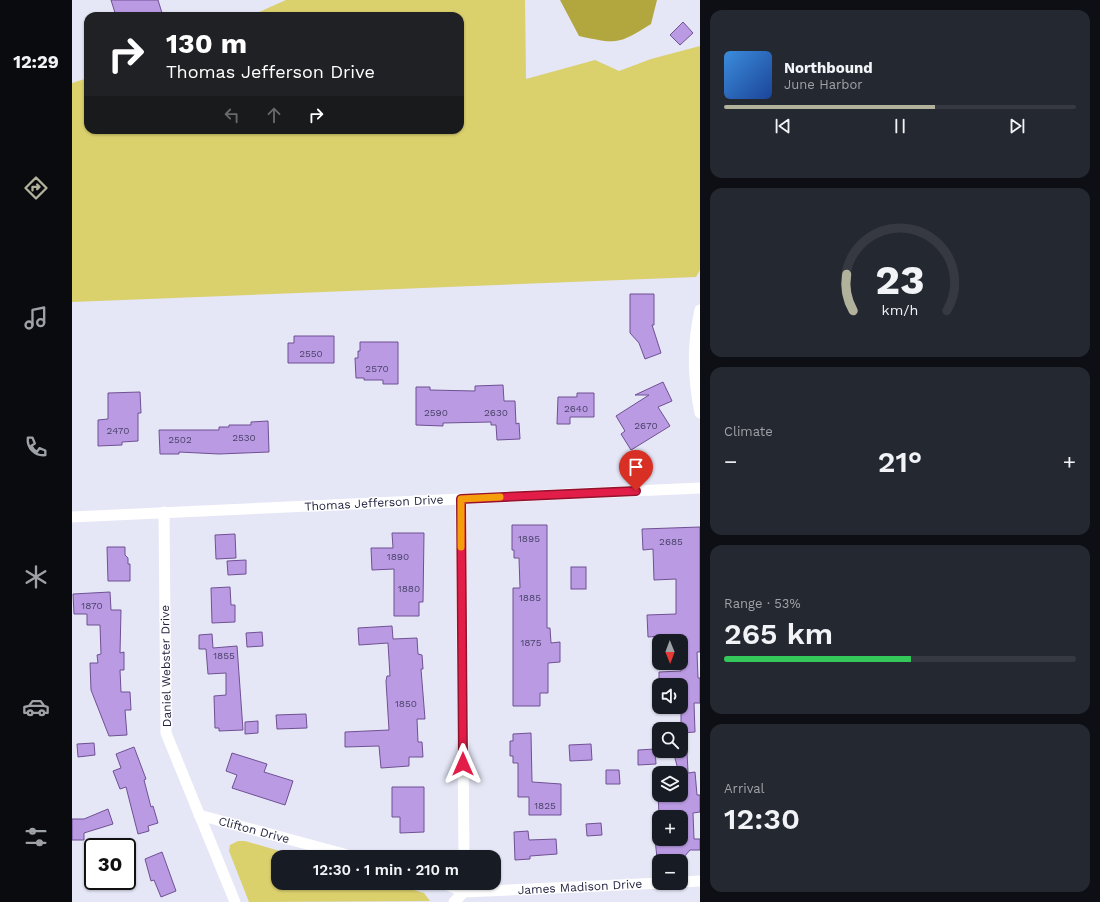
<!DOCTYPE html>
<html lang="en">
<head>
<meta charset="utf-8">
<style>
  body { margin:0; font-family:"Work Sans",sans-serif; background:#242831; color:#f1f3f6; height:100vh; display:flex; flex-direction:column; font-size:15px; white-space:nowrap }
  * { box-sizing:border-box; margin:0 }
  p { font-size:13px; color:#9ea1a6 }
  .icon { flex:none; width:22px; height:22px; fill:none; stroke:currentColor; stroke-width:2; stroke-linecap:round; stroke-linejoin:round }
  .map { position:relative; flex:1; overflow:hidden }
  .sheet { display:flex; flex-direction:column; gap:10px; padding:10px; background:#0d0f14; width:400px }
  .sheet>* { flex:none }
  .hud { position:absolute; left:12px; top:12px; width:380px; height:122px; border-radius:12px; box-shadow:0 1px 3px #0004; background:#202124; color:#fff; overflow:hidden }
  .needle { width:26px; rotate:179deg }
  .buttons { position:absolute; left:580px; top:634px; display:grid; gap:8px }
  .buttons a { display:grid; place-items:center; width:36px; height:36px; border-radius:8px; background:#171b24; box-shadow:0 1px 3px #0004; font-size:20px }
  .speed { position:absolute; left:12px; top:838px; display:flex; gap:8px; font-size:20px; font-weight:700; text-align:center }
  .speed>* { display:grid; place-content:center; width:52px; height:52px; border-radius:50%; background:#171b24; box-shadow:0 1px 3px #0004; line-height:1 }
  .speed .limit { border:2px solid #111; border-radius:6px; background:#fff; color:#111 }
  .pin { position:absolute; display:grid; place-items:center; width:34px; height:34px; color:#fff; margin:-41px -17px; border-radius:50% 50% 50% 0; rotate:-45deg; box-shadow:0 0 4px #0007 }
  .pin .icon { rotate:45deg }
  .me { position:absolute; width:44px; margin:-22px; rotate:0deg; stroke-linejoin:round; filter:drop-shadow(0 0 3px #0008) }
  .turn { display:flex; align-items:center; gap:14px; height:84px; padding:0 16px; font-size:18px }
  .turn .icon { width:52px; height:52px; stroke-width:2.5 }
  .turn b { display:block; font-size:28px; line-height:34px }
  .lanes { display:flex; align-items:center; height:38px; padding:0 16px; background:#0003; justify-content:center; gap:20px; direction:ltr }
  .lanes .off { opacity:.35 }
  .big { font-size:30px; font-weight:600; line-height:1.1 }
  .sheet .widget { flex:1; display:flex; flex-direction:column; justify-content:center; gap:6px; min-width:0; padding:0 14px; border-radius:12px; background:#242831 }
  .sheet .dial { align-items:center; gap:0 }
  .dial svg { height:104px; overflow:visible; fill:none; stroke:#363941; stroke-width:7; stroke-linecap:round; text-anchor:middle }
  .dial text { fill:#f1f3f6; stroke:none }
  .song { display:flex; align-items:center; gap:12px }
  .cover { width:48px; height:48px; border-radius:6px; background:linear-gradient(135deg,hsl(210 70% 55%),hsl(220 70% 35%)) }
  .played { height:4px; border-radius:2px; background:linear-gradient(90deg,#b2b19c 60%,#363941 60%) }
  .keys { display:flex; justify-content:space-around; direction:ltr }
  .heat { display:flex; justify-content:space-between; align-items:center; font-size:22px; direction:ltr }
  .charge { height:6px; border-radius:3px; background:linear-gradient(90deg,#34c759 53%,#363941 0) }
  .trip { position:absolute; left:199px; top:850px; width:230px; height:40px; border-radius:12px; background:#171b24; box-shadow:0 1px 3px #0004; font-weight:600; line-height:40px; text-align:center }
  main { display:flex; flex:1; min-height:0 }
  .dock { display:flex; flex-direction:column; width:72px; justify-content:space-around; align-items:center; background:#090b0e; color:#9ea1a6 }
  .dock .icon { width:28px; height:28px }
  .dock .current { color:#b2b19c }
  .dock b { font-size:18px; color:#f1f3f6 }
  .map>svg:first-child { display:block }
</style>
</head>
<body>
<main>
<nav class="dock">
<b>12:29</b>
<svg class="icon current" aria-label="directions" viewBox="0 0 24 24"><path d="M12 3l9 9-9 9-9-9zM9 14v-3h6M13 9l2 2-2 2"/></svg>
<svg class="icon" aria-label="music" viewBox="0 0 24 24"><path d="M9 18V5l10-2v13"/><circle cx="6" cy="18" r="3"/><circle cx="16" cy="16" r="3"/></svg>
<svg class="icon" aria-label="phone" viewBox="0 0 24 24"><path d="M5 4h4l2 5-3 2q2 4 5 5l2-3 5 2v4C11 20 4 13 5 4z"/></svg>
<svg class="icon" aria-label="climate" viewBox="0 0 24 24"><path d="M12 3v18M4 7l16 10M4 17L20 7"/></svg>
<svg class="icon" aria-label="car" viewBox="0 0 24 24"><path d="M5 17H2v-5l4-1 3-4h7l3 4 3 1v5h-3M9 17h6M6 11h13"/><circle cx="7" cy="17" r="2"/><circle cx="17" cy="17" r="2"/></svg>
<svg class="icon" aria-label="filters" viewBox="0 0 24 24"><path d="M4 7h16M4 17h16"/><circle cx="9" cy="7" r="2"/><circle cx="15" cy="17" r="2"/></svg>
</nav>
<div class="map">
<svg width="628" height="902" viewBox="0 0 628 902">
  <rect width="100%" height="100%" fill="#e5e6f6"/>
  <!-- green -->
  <g fill="#dad06c">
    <path d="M214 0H453L454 79 523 60 547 71 579 59 628 46V270L624 277 0 302V83L16 78V130H388V16H178Z"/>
    <path d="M166 841H173L228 857H206V883H318L352 893 358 901 177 902 157 851 158 845Z"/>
  </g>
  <!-- forest -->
  <path fill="#b2a73f" d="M488 0H585L579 24C546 45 544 44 507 36Z"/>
  <!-- building -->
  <g fill="#ba9be3" stroke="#6f5193">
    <path d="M39 0H86L90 13 81 16H44Z"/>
    <path d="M611 22 621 33 608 45 598 35Z"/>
    <path d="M558 294H582V325H580L589 353 573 359 567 343 558 333Z"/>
    <path d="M222 336H262V363H216V343H222Z"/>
    <path d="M288 342H326V384H311V380H292V378H284L283 358H286V351H288Z"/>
    <path d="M591 382 600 401 586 407 598 426 559 450 549 434 553 431 544 416 577 395H563Z"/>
    <path d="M431 385 432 401H443L444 424 447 423 448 439 425 440 424 425H419V422L371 423V426L344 425V387H358V390L403 391V386Z"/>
    <path d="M68 392 69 413H66V441L50 442V445L26 446V420L36 419V393Z"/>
    <path d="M505 393H522V417H498V424H485L486 397H505Z"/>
    <path d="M196 421 197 452 147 454 107 452V454H88L87 430H147V427H157V425H179V422Z"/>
    <path d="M440 525H475V628H478L479 643 488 642V662L476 663V693H468V706H441V588H448L447 558H442V550H440Z"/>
    <path d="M628 527V652H625L626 678H628V703H622L623 732 609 733V685H587V672L609 671V641H592V636L576 637 575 615 604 614V579L582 580 581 549 571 550 570 529Z"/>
    <path d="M320 533H352L351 602H347V616H322V569L300 570 299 548H321Z"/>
    <path d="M163 534 164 558 144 559 143 535Z"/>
    <path d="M35 547H53V555L56 558V564H58V581H36Z"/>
    <path d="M174 560V574L156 575 155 561Z"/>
    <rect x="499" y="567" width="15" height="22"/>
    <path d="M158 587 159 605H163V622L140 623 139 588Z"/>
    <path d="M38 592 39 610H49L48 653 52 652V670H48L49 692H58L59 710H53L55 735 37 736 19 690 18 663H26L25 655 29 654 28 625H15V614H2L1 594Z"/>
    <path d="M320 626 321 639 345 638 346 654 350 655 351 669H349L353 719H345L346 742H350L351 757H337V766L309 768 307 746 273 747V732L317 730 314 681 315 676H318L316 643 287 645 286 628Z"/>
    <path d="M190 632 191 646 175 647 174 633Z"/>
    <path d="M140 634 141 648 165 646 171 730 147 731V728H143L142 696 154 695V673L136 674 134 649H127V635Z"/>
    <path d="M234 714 235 728 205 729 204 715Z"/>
    <path d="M186 721V733L173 734V722Z"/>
    <path d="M459 733 460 782 489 784V815H457V797H446V763H441V756H438V741H441V734Z"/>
    <path d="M22 743 23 755 6 757 5 744Z"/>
    <path d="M519 744 520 760 498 761 497 745Z"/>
    <path d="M62 747 74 779 72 780 79 807 81 806 86 823 76 826 77 831 66 834 54 787 48 789 41 771 49 768 44 754Z"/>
    <path d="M583 749 584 764 566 765V750Z"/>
    <path d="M601 751H615L616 773 623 772 625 795H628V812L621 813 622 839H628V850H618L612 857 585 858 583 839H609V817H606V813L587 814 586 795H609V773H607Z"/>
    <path d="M160 753 195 764 192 772 221 781 213 805 160 788 165 775 154 771Z"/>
    <path d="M534 770H547L548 784H534Z"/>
    <path d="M320 787H352V832L328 833V817H320Z"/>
    <path d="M36 809 41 824 12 833V840H0V819H12Z"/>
    <path d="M529 823 530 835 515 836 514 824Z"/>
    <path d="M456 831 457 840 484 839 485 854 458 856V859L443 860 442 832Z"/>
    <path d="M90 852 104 891 89 897 82 880 79 881 73 859Z"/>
  </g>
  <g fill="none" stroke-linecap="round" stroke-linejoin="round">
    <!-- street -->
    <g stroke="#fff" stroke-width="11">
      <path d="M628 310C620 344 621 379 628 413"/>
      <path d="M389 499 392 857"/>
      <path d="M92 512 94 733 163 902"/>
      <path d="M0 517 628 488"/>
      <path d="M127 815 283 857"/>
      <path d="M609 882 628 881"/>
      <path d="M371 883 392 892"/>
      <path d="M382 902 392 892 590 883"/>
    </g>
  </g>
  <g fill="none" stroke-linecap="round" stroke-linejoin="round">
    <defs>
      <path id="route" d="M391 764 389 499 564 491"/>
    </defs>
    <!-- route casing -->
    <use href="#route" stroke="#92132f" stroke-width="10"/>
    <!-- route -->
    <use href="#route" stroke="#e11d48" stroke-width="7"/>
    <!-- slow -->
    <path stroke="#f59e0b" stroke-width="7" d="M389 547V499L428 497"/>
  </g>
  <g text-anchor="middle" stroke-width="3" stroke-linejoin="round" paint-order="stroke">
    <!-- number labels -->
    <g font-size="10" fill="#4a426a">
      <text x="239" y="357">2550</text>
      <text x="305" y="372">2570</text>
      <text x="504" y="412">2640</text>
      <text x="364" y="416">2590</text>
      <text x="424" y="416">2630</text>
      <text x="574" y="429">2670</text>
      <text x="46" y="434">2470</text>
      <text x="172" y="441">2530</text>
      <text x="108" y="443">2502</text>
      <text x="457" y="542">1895</text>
      <text x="599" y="545">2685</text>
      <text x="326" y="560">1890</text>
      <text x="337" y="592">1880</text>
      <text x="458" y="601">1885</text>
      <text x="20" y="609">1870</text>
      <text x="459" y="646">1875</text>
      <text x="152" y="659">1855</text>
      <text x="334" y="707">1850</text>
      <text x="473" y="809">1825</text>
    </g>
    <!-- street labels -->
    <g font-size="12" fill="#242441" stroke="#fff">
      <text transform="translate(302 503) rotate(-3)" y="4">Thomas Jefferson Drive</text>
      <text transform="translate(94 666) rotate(-91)" y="4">Daniel Webster Drive</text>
      <text transform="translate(182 830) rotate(15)" y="4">Clifton Drive</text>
      <text transform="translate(508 887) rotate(-3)" y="4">James Madison Drive</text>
    </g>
  </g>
</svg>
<div class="buttons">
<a><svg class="needle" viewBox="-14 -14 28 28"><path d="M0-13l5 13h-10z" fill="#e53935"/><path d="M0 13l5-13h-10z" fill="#9ea1a6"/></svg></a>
<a><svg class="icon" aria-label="sound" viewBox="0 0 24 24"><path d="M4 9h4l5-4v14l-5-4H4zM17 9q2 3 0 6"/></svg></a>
<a><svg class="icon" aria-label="search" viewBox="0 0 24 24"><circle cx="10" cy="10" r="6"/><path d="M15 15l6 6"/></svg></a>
<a><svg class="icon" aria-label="layers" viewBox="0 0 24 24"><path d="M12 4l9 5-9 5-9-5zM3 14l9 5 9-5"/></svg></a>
<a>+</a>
<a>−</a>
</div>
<div class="speed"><div class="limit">30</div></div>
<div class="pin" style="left:564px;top:491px;background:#d93025"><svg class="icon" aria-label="arrive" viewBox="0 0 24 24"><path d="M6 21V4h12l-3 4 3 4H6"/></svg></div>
<svg class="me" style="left:391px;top:764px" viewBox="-20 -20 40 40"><path d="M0-17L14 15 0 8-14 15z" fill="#e11d48" stroke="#fff" stroke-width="4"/></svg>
<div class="trip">12:30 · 1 min · 210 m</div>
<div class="hud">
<div class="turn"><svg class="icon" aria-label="right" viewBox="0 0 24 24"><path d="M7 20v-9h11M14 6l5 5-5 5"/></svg><div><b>130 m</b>Thomas Jefferson Drive</div></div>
<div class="lanes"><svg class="icon off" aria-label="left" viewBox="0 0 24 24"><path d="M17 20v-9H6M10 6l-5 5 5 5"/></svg><svg class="icon off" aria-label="ahead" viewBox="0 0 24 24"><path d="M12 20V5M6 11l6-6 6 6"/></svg><svg class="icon" aria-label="right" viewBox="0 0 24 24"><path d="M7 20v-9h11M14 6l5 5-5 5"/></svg></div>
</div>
</div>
<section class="sheet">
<div class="widget">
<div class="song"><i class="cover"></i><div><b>Northbound</b><p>June Harbor</p></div></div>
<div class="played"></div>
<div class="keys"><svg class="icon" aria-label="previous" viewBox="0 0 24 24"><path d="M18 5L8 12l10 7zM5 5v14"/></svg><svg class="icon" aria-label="pause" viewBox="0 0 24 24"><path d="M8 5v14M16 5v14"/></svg><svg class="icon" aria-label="next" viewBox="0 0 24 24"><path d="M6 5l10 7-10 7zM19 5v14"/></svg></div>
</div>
<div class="widget dial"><svg viewBox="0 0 100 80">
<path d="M14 69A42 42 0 1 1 86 69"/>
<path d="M14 69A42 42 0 0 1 9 41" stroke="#b2b19c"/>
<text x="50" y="56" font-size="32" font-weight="700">23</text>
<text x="50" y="72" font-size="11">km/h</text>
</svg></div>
<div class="widget"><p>Climate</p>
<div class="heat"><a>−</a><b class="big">21°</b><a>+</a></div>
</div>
<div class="widget"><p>Range · 53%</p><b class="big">265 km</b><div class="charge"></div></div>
<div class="widget"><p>Arrival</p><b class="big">12:30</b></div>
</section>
</main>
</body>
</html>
